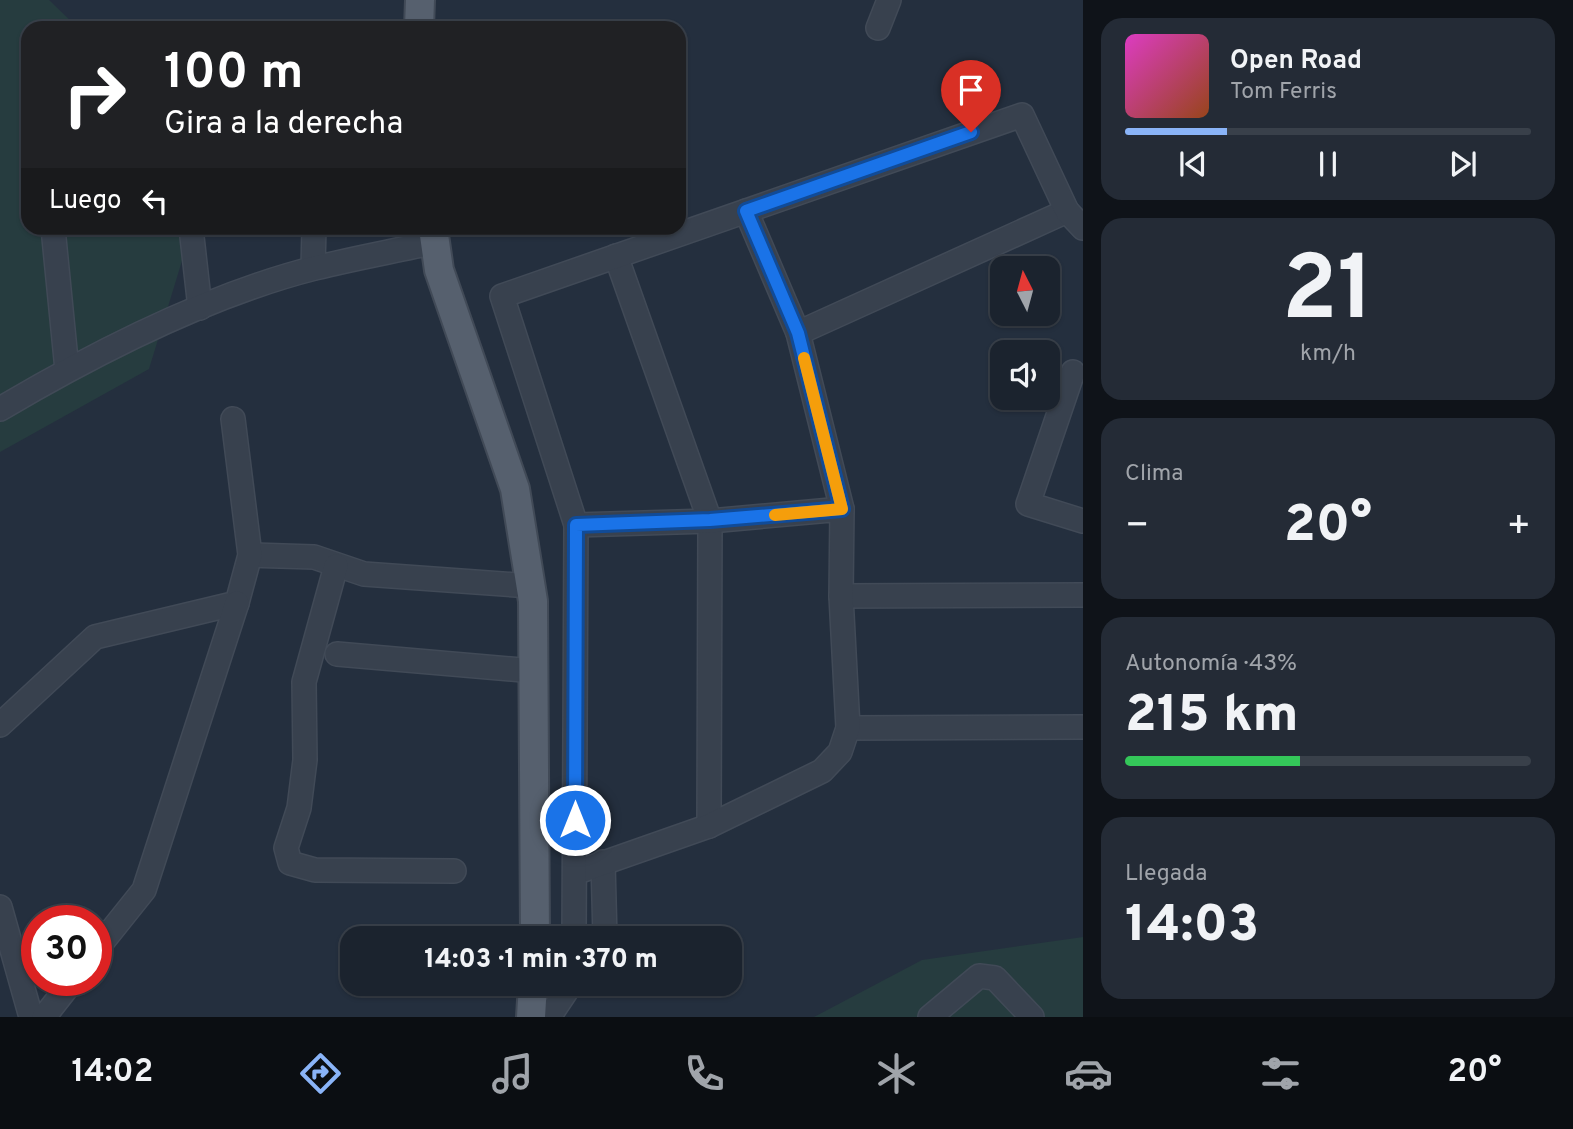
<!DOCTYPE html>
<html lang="es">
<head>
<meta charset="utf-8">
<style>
  body { margin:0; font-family:Overpass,sans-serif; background:#242b36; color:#f1f3f6; height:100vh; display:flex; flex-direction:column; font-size:26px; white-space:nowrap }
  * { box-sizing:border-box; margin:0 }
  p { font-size:23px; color:#a0a4aa }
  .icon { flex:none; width:38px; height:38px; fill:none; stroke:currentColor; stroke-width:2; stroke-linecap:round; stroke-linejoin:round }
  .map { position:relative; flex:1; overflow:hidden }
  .panel { display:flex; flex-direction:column; gap:18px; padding:18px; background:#0f1319; width:490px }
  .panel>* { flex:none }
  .hud { position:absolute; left:21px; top:21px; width:665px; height:214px; border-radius:21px; box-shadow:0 2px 5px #0004,0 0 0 2px #39404a; background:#202124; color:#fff; overflow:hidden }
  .needle { width:46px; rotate:354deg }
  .buttons { position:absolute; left:990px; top:256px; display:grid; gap:14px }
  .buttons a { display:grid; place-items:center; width:70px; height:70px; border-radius:14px; background:#1b232e; box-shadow:0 2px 5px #0004,0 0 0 2px #39404a; font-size:35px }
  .speed { position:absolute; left:21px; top:905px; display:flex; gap:14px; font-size:35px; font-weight:700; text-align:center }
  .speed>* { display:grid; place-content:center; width:91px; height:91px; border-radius:50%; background:#1b232e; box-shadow:0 2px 5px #0004,0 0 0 2px #39404a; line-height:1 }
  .speed .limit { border:10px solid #d22; background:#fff; color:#111 }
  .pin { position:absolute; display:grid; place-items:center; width:60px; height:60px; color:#fff; margin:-72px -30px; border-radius:50% 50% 50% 0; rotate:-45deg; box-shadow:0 0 7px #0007 }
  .pin .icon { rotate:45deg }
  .me { position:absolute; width:77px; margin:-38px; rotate:0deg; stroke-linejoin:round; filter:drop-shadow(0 0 5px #0008) }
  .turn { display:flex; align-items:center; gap:24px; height:147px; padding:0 28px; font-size:32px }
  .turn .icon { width:91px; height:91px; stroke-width:2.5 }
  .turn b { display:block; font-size:49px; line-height:60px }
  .then { display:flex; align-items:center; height:66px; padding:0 28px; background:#0003; gap:14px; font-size:26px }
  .big { font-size:52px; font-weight:800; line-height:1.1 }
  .panel .widget { flex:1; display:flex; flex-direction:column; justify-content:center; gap:10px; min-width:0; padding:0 24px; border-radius:21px; background:#242b36 }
  .panel .dial { align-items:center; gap:0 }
  .dial b { font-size:91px; line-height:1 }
  .song { display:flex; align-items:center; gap:21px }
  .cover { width:84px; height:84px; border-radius:10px; background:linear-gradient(135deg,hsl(310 70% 55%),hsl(20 70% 35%)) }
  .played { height:7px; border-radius:4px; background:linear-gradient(90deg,#8ab4f8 25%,#39404a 25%) }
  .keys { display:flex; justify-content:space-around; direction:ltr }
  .heat { display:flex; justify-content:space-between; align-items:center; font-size:38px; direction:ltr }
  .charge { height:10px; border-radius:5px; background:linear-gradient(90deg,#34c759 43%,#39404a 0) }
  .trip { position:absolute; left:340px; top:926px; width:402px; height:70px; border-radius:21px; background:#1b232e; box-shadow:0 2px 5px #0004,0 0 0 2px #39404a; font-weight:800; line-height:70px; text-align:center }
  .menu { display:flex; height:112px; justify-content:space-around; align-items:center; background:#0b0e12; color:#a0a4aa }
  .menu .icon { width:49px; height:49px }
  .menu .on { color:#8ab4f8 }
  .menu b { font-size:32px; color:#f1f3f6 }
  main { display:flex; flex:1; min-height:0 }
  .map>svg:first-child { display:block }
</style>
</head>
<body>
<main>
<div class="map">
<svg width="1083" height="1017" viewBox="0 0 1083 1017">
  <rect width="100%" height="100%" fill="#242f3e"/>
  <!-- green -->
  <g fill="#263c3f">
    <path d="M0 0H49L78 28H28V228H192L149 369 0 452Z"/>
    <path d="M1083 937V1017H814L922 960Z"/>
  </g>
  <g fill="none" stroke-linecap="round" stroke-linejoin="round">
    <defs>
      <g id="minor">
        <path d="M878 28 889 0"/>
        <path d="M746 211 798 333 842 509"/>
        <path d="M53 228 67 370"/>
        <path d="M191 228 200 308"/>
        <path d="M616 256 710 521 709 826"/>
        <path d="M313 268 314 228"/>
        <path d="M798 333 1067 211"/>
        <path d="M1073 372 1028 504 1083 521"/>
        <path d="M0 409C95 353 208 295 315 268 355 258 395 251 435 242"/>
        <path d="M250 555 314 557 364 574 531 586"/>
        <path d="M336 566 304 682 305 760 299 808 286 848 290 863 315 870 454 871"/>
        <path d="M841 596 1083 595"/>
        <path d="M337 654 534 671"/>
        <path d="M0 725 95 637 237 603 250 555 233 419"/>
        <path d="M848 728 1083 727"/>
        <path d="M603 862 605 938"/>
        <path d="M575 873 709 826 822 771 840 752 848 728 841 596 842 509 710 521 576 525"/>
        <path d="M0 907 31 1017"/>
        <path d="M574 938 576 525 502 296 1022 115 1067 211 1083 228"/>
        <path d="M96 950 144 890 237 603"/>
        <path d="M44 1017 73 980"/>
        <path d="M549 1017 571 984"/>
        <path d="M930 1017 979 976 995 978 1032 1017"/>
      </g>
      <g id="major">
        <path d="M419 28 420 0"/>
        <path d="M433 228 439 270 515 489 533 601 535 938"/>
        <path d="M531 1017 533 984"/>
      </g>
    </defs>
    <!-- minor casing -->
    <use href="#minor" stroke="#414a57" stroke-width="26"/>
    <!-- major casing -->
    <use href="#major" stroke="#414a57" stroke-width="32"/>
    <!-- minor -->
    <use href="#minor" stroke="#38414e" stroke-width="23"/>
    <!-- major -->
    <use href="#major" stroke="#56606e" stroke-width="28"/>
  </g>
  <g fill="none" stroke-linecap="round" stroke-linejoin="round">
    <defs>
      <path id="route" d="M575 820 576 525 710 520 842 509 798 333 746 211 971 132"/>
    </defs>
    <!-- route casing -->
    <use href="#route" stroke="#114b97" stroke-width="18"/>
    <!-- route -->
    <use href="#route" stroke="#1a73e8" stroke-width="12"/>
    <!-- slow -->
    <path stroke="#f59e0b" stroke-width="12" d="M775 515 842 509 804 358"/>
  </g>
</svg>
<div class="buttons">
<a><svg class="needle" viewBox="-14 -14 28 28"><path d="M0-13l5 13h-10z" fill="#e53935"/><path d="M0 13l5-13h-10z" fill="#a0a4aa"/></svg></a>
<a><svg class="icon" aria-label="sound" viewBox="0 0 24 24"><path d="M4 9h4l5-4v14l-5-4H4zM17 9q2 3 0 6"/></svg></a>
</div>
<div class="speed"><div class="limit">30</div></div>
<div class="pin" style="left:971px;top:132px;background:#d93025"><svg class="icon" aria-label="arrive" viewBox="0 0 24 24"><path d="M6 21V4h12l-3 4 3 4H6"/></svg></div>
<svg class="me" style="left:575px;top:820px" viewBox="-20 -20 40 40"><circle r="17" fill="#1a73e8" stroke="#fff" stroke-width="3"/><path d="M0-11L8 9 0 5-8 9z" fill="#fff"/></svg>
<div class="trip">14:03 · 1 min · 370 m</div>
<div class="hud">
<div class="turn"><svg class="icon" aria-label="right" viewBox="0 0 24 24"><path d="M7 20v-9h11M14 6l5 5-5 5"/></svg><div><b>100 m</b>Gira a la derecha</div></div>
<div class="then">Luego<svg class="icon" aria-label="left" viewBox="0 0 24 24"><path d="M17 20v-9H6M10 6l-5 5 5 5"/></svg></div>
</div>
</div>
<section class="panel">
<div class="widget">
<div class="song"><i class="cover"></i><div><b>Open Road</b><p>Tom Ferris</p></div></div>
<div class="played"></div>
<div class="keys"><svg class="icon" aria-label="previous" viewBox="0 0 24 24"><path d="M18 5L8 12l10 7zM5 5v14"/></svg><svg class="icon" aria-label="pause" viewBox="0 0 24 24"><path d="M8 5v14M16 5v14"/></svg><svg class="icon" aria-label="next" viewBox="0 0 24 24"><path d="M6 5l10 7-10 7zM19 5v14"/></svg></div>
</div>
<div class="widget dial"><b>21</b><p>km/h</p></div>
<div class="widget"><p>Clima</p>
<div class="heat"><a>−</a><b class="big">20°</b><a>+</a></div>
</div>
<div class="widget"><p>Autonomía · 43%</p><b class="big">215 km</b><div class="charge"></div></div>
<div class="widget"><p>Llegada</p><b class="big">14:03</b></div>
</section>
</main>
<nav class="menu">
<b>14:02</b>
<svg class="icon on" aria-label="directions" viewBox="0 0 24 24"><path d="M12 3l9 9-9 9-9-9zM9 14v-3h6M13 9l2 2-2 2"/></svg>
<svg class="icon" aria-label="music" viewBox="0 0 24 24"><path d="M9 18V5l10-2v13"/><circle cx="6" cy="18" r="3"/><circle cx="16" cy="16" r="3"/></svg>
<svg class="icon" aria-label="phone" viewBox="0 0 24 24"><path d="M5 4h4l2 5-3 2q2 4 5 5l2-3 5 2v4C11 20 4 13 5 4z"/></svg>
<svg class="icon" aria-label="climate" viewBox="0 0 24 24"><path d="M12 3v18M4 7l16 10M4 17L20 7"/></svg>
<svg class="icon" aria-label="car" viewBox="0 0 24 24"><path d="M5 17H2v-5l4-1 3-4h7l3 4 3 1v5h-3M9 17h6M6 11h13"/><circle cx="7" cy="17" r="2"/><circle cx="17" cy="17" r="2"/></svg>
<svg class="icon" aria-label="filters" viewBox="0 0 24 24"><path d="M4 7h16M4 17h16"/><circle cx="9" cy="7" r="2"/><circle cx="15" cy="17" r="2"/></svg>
<b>20°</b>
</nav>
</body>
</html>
